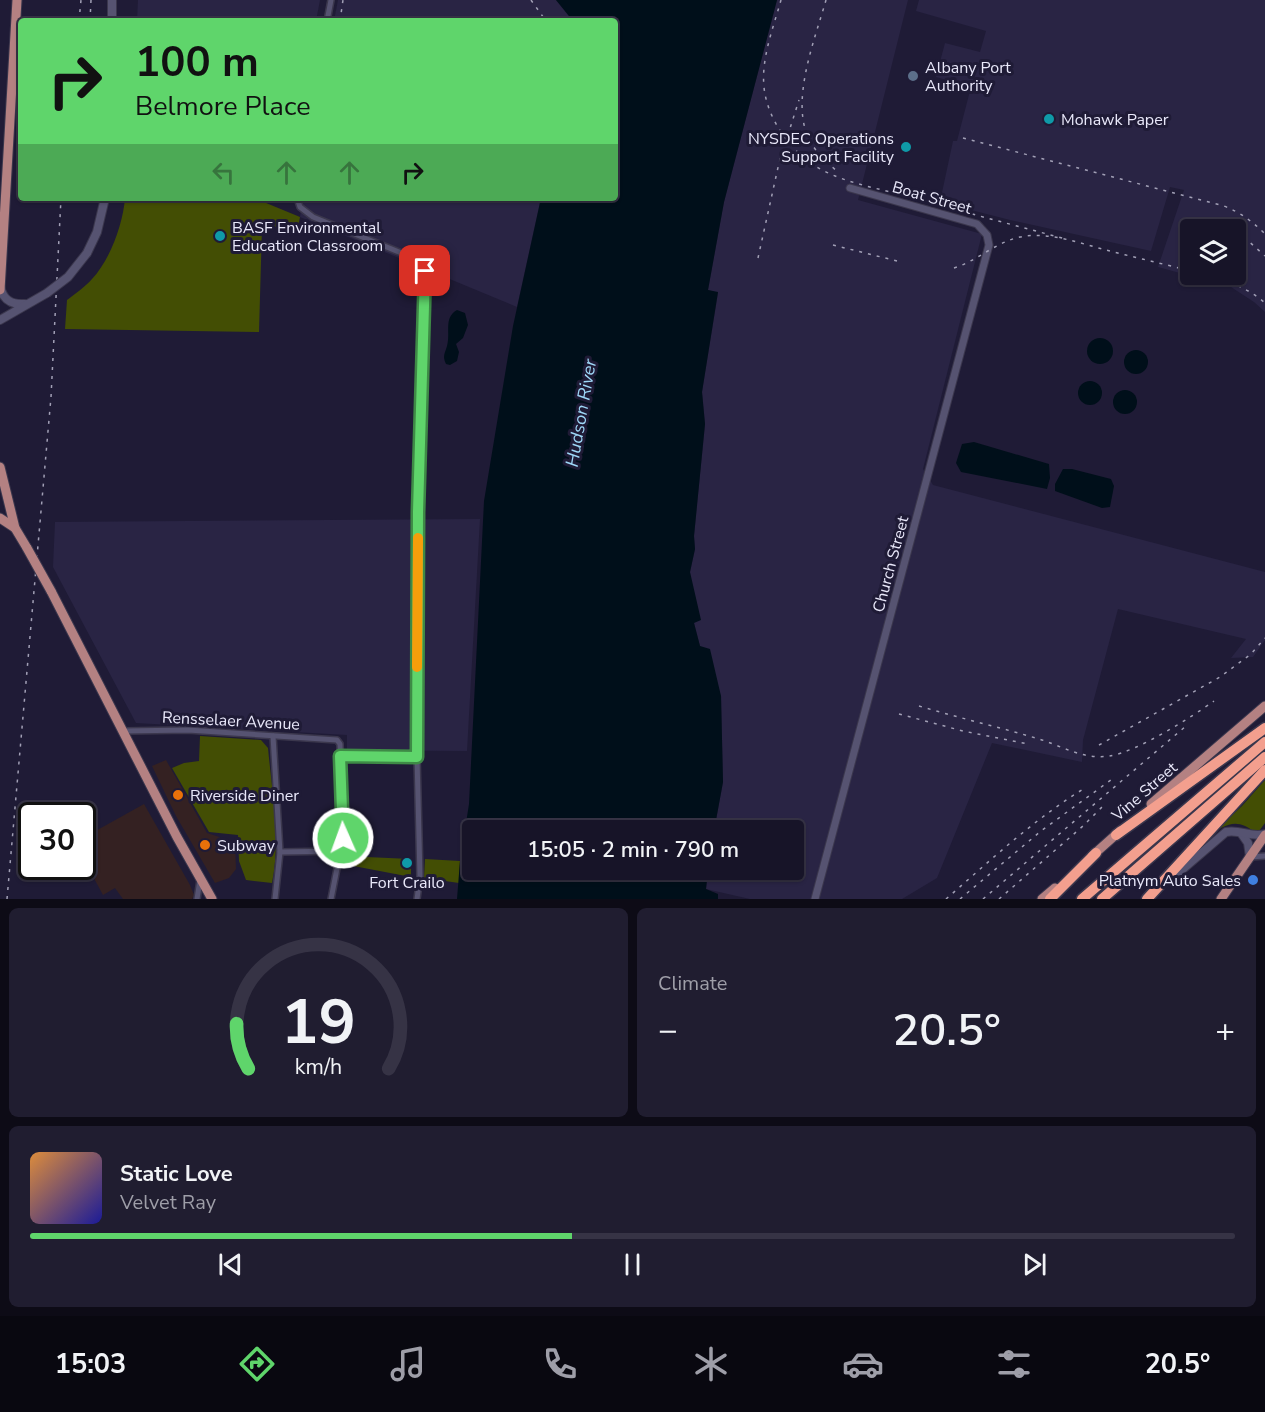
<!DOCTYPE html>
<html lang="en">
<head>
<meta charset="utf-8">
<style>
  body { margin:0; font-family:"Nunito Sans",sans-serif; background:#201d30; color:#f1f3f6; height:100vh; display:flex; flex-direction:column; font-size:22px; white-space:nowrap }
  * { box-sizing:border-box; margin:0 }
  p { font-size:20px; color:#9e9ea8 }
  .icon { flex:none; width:33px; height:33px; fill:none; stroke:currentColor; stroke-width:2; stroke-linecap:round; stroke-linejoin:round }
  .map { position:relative; height:899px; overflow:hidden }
  .panel { display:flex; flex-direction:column; gap:9px; padding:9px; background:#0d0b16; flex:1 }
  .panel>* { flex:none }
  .top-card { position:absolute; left:18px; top:18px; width:600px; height:183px; border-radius:6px; box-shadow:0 2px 4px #0004,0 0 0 2px #363345; background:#5fd56b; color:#111; overflow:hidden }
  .controls { position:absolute; left:1180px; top:219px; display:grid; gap:12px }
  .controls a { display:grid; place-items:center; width:66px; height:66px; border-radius:6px; background:#171428; box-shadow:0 2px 4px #0004,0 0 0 2px #363345; font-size:30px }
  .speed { position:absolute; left:18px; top:802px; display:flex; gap:12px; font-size:30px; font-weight:700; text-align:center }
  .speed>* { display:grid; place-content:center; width:78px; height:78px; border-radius:50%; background:#171428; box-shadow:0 2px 4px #0004,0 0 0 2px #363345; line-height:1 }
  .speed .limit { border:3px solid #111; border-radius:9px; background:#fff; color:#111 }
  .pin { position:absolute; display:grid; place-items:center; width:51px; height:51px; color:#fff; margin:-26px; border-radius:12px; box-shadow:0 3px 9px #0006 }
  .me { position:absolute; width:66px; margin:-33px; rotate:358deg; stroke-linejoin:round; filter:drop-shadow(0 0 4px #0008) }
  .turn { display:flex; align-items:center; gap:21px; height:126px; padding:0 18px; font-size:27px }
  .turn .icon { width:78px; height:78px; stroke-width:2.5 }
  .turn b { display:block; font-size:42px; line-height:51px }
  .lanes { display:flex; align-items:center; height:57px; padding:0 18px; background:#0003; justify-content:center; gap:30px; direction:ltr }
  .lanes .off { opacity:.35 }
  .big { font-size:45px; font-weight:600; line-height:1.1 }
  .panel .tile { flex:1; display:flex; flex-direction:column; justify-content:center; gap:9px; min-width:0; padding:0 21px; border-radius:9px; background:#201d30 }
  .panel .dial { align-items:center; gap:0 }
  .dial svg { height:156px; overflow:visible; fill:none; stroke:#363345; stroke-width:7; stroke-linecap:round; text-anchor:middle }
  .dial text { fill:#f1f3f6; stroke:none }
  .song { display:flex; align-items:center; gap:18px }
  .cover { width:72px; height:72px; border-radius:9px; background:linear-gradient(135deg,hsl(30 70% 55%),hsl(240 70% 35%)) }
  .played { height:6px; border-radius:3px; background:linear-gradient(90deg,#5fd56b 45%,#363345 45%) }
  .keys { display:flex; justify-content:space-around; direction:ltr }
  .heat { display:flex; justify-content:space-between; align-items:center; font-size:33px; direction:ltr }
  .panel .tiles { flex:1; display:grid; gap:9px; grid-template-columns:1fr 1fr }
  .tile:last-child { grid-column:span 2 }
  .trip { position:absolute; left:462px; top:820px; width:342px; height:60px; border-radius:6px; background:#171428; box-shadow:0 2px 4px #0004,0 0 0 2px #363345; font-weight:600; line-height:60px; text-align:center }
  .dock { display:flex; height:96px; justify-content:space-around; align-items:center; background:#090810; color:#9e9ea8 }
  .dock .icon { width:42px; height:42px }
  .dock .active { color:#5fd56b }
  .dock b { font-size:27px; color:#f1f3f6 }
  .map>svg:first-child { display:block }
</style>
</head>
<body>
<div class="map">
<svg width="1265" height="899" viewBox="0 0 1265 899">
  <rect width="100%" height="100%" fill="#1f1b36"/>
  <!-- commercial -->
  <g fill="#342122">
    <path d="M166 760 207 833 235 842 236 869 229 878 215 883 176 816 152 766Z"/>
    <path d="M144 804 190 885 194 895 192 899H123L115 888 103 895 83 858V838Z"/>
  </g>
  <!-- built -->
  <g fill="#292444" fill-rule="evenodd">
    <path d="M138 0H320L316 21H137Z"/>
    <path d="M338 0H556L573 21H334Z"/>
    <path d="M777 0H908L858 200 982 234 923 469 933 485 1265 572V640L1253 657 1231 658 1246 639 1118 609 1083 740 1082 762 992 743 937 878 902 899H750L706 889 708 870H794V831H714L723 782 721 696 700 646 694 623 690 572 695 549 694 536 705 424 702 392 718 293 708 290 724 202Z"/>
    <path d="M919 0H1265V312L1254 302 1231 287 1158 267 1184 190 1170 187 1151 251 1010 220 940 202 953 141H957L971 87 936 77 945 43 980 52 986 31 916 11ZM1191 230H1236V274H1191Z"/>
    <path d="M303 198H541L517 307 300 217Z"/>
    <path d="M480 519 467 751 347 750V735L136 723 53 567 55 522Z"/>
  </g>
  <!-- green -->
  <g fill="#434e04">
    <path d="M125 198H254L300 217 298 227H262L259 332 65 329 67 300C75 294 85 287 92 279 110 260 123 224 125 198Z"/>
    <path d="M200 736 261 740 268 748C272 792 281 839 272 883L246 880 239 861 238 835 209 832 172 768 184 763 199 761Z"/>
    <path d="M1265 780V823L1259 831C1252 831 1251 829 1245 826 1232 820 1222 827 1212 834L1242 806Z"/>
    <path d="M344 856 411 859V877L343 864Z"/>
    <path d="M425 859 460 861 459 883 424 878Z"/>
  </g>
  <!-- water -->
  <g fill="#000f1a">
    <path d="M556 0H777L724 202 708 290 718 292 702 392 705 424 694 536 695 549 690 572 701 620 694 623 700 646 710 649 721 696 723 782 714 831H472V870H708L706 889 718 894V899H457L460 861 469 804 484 501 513 326 541 198H615V21H573Z"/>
    <path d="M457 310 465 313 468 325 463 338 456 344 459 352 457 361 450 365 446 364C442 356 445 353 447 346 451 333 443 318 457 310Z"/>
    <circle cx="1100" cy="351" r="13"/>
    <circle cx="1136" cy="362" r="12"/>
    <circle cx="1090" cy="393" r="12"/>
    <circle cx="1125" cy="402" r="12"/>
    <path d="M974 442 1049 464 1050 478 1047 489 961 472 956 463 962 444Z"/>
    <path d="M1063 469H1072L1111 479 1114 486 1110 507 1102 508 1055 491V484Z"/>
  </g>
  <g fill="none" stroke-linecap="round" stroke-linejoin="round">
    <defs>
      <g id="minor">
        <path d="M327 21 331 0"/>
        <path d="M297 198 300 207 313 217 426 263 418 525 417 757 420 877 417 899"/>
        <path d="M124 731 188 730 337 740 340 744 343 838 331 899"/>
        <path d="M273 736 280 852 275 899"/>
        <path d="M340 756 417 757"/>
        <path d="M280 852 341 851"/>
        <path d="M1250 857 1265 856"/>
        <path d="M197 899 200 880"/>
      </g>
      <path id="tertiary" d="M815 899 989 245 987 235 977 224 850 188"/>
      <g id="secondary">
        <path d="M112 21V0"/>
        <path d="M87 253 97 232 105 198"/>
        <path d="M0 286C3 300 11 305 25 304"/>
        <path d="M0 320 47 293"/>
        <path d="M1241 833 1248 843 1250 857"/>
        <path d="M1170 880 1226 832C1240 829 1251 838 1265 834"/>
      </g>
      <g id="primary">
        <path d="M0 290 17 0"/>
        <path d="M0 467 15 528 27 548"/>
        <path d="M0 518 15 528"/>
        <path d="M51 591 177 837 212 899"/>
        <path d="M1151 804 1265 706"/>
        <path d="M1092 856 1120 831"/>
        <path d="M1042 899 1055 888"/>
        <path d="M1221 899 1265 835"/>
      </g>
      <g id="motorway">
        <path d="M1116 835 1265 728"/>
        <path d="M1050 899 1096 853"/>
        <path d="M1082 899 1265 742"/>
        <path d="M1102 899 1265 757"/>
        <path d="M1147 899 1265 770"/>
      </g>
    </defs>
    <!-- minor casing -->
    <use href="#minor" stroke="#3b374d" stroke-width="8"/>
    <!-- tertiary casing -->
    <use href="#tertiary" stroke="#3b374d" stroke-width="9"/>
    <!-- secondary casing -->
    <use href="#secondary" stroke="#3b374d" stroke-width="10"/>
    <!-- primary casing -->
    <use href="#primary" stroke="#3b374d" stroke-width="11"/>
    <!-- motorway casing -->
    <use href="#motorway" stroke="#3b374d" stroke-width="13"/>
    <!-- minor -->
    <use href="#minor" stroke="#565371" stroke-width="5"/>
    <!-- tertiary -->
    <use href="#tertiary" stroke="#565371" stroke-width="7"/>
    <!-- secondary -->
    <use href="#secondary" stroke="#565371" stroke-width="8"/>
    <!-- primary -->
    <use href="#primary" stroke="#b48182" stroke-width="9"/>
    <!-- motorway -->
    <use href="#motorway" stroke="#f39f8e" stroke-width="10"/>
    <!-- rail -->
    <g stroke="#a2a0b6" stroke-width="1.5" stroke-dasharray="3 6" stroke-linecap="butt">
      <path d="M531 0 546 21"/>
      <path d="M781 0C773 29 759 63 765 94 770 121 789 148 812 164 839 182 876 188 907 196 960 211 1013 225 1066 239"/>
      <path d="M826 0C815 39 790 101 809 139 815 152 829 164 839 173"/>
      <path d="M79 21 81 0"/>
      <path d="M90 21 91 0"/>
      <path d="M340 21 343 0"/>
      <path d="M963 138 1224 206C1241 213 1252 221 1265 234"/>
      <path d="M1236 233 1245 238 1265 256"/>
      <path d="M833 245 897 261"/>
      <path d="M758 258 779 163 799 100"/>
      <path d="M954 268C977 261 996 242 1020 237 1050 231 1081 244 1110 251 1137 258 1164 264 1191 271"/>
      <path d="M1204 274C1227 281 1247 287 1265 303"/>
      <path d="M919 706C959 718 999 727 1039 739 1062 746 1083 760 1109 756 1137 752 1190 718 1214 701"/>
      <path d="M899 714 963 731 1028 744"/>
      <path d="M1099 745 1220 677 1251 654 1265 638"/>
      <path d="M7 899 51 397 61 198"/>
      <path d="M946 899C991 860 1034 819 1085 788"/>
      <path d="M960 899 1041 831 1115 777"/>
      <path d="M983 899 1186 726"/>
      <path d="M999 899 1083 826 1105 804"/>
    </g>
    <defs>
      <path id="secondary-bridge" d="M47 293 68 277 87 253"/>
      <path id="primary-bridge" d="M27 548 51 591"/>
    </defs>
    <!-- secondary-bridge casing -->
    <use href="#secondary-bridge" stroke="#3b374d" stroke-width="10" stroke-linecap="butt"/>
    <!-- primary-bridge casing -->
    <use href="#primary-bridge" stroke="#3b374d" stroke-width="11" stroke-linecap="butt"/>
    <!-- secondary-bridge -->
    <use href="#secondary-bridge" stroke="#565371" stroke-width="8"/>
    <!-- primary-bridge -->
    <use href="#primary-bridge" stroke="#b48182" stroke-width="9"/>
  </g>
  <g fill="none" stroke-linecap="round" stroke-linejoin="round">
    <defs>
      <path id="route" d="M343 838 340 756 417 757 418 512 425 271"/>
    </defs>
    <!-- route casing -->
    <use href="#route" stroke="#3e8a46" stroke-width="15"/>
    <!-- route -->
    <use href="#route" stroke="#5fd56b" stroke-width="10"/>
    <!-- slow -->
    <path stroke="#f59e0b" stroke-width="10" d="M417 667 418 538"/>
  </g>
  <!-- markers -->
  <circle fill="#5c6f8a" stroke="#1f1b36" stroke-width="2" cx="913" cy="76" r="6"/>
  <g fill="#0f9aa8" stroke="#1f1b36" stroke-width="2">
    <circle cx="1049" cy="119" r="6"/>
    <circle cx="906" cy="147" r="6"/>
    <circle cx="220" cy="236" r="6"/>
    <circle cx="407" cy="863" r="6"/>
  </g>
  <g fill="#e8710a" stroke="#1f1b36" stroke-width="2">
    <circle cx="178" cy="795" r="6"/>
    <circle cx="205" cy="845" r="6"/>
  </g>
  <circle fill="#3f7fe0" stroke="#1f1b36" stroke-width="2" cx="1253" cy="880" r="6"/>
  <g text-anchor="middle" stroke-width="6" stroke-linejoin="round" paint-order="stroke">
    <!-- poi labels -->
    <g font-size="16" fill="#e9e8fa" stroke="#1f1b36" text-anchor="start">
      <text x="925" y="73">Albany Port<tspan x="925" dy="18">Authority</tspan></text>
      <text x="1061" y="125">Mohawk Paper</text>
      <text x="894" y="144" text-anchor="end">NYSDEC Operations<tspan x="894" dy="18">Support Facility</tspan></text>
      <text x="232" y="233">BASF Environmental<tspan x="232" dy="18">Education Classroom</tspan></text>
      <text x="190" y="801">Riverside Diner</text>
      <text x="217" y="851">Subway</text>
      <text x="1241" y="886" text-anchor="end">Platnym Auto Sales</text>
      <text x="407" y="888" text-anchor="middle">Fort Crailo</text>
    </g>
    <!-- street labels -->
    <g font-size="16" fill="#e9e8fa" stroke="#1f1b36">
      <text transform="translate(932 197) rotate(16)" y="6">Boat Street</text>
      <text transform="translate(890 564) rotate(-75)" y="6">Church Street</text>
      <text transform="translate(231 720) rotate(3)" y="6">Rensselaer Avenue</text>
      <text transform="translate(1144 791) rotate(-41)" y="6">Vine Street</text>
    </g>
    <!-- water labels -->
    <g font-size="18" font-style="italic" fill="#9ed7f7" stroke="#1f1b36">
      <text transform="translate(581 413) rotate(-80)" y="6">Hudson River</text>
    </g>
  </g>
</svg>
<div class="controls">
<a><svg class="icon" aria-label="layers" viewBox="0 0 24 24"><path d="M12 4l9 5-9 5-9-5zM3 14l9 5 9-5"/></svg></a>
</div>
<div class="speed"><div class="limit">30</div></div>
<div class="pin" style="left:425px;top:271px;background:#d93025"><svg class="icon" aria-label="arrive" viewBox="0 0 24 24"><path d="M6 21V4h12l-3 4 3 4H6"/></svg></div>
<svg class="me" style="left:343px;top:838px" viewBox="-20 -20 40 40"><circle r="17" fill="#5fd56b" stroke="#fff" stroke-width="3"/><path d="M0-11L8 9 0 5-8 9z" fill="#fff"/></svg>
<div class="trip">15:05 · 2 min · 790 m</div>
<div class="top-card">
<div class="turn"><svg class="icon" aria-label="right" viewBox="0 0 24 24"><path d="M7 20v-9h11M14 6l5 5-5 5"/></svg><div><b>100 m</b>Belmore Place</div></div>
<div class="lanes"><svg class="icon off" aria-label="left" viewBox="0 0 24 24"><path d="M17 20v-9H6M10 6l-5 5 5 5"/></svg><svg class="icon off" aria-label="ahead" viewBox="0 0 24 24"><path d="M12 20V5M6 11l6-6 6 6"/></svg><svg class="icon off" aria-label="ahead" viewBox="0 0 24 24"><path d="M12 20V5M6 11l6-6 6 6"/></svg><svg class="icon" aria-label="right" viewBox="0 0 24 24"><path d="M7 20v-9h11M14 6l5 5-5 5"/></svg></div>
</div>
</div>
<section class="panel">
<div class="tiles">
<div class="tile dial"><svg viewBox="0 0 100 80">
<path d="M14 69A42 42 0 1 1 86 69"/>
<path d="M14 69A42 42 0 0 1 8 46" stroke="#5fd56b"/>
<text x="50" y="56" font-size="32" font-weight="700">19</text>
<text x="50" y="72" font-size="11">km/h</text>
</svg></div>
<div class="tile"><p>Climate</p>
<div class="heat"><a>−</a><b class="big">20.5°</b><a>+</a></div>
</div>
<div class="tile">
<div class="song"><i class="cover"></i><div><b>Static Love</b><p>Velvet Ray</p></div></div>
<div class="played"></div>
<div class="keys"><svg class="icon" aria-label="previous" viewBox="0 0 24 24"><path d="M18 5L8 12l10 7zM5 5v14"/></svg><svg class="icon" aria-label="pause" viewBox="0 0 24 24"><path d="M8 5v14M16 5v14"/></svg><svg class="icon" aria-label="next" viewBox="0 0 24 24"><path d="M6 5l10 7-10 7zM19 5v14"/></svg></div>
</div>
</div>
</section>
<nav class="dock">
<b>15:03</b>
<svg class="icon active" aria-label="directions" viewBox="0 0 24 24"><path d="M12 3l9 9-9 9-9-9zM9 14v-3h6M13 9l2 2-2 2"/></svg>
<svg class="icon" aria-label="music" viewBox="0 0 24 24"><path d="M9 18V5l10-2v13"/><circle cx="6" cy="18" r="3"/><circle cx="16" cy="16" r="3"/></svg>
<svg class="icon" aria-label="phone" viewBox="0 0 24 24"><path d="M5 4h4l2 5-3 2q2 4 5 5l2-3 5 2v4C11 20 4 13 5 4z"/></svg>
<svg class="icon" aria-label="climate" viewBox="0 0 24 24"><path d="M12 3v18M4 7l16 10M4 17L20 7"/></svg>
<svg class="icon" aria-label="car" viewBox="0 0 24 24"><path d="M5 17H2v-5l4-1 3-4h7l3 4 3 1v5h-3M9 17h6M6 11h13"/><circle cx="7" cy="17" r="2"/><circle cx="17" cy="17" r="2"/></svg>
<svg class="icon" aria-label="filters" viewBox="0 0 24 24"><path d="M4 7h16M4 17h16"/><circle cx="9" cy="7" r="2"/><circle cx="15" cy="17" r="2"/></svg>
<b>20.5°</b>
</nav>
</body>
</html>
